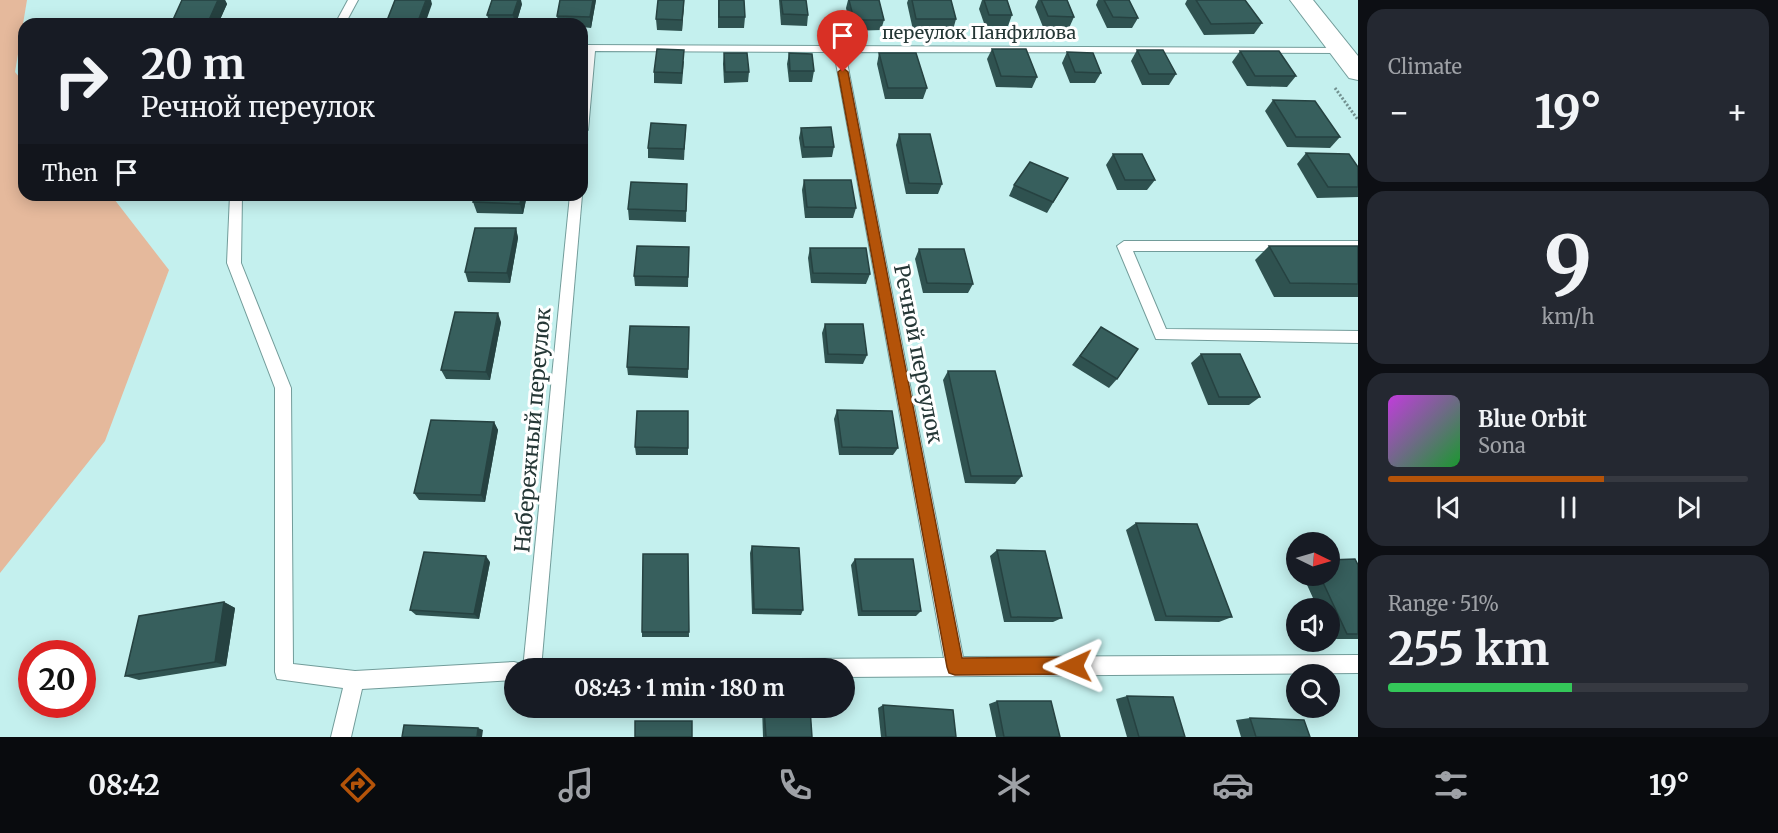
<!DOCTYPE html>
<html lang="en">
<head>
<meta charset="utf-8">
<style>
  body { margin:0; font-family:Merriweather,serif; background:#242831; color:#f1f3f6; height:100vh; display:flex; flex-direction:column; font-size:22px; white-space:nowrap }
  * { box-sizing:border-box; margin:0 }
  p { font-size:20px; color:#9ea1a6 }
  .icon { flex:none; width:33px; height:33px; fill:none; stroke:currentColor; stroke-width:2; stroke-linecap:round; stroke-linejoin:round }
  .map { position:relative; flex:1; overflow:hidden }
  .drawer { display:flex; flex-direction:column; gap:9px; padding:9px; background:#0d0f14; width:420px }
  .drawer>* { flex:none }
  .banner { position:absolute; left:18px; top:18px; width:570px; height:183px; border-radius:18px; box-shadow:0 3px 15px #0003; background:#171b24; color:#f1f3f6; overflow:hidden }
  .needle { width:39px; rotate:95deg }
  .tools { position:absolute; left:1286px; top:532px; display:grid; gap:12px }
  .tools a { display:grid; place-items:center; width:54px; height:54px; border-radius:50%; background:#171b24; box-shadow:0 3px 15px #0003; font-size:30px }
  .speed { position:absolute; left:18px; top:640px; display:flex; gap:12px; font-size:30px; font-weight:700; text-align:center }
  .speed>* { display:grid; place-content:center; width:78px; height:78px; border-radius:50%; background:#171b24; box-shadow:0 3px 15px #0003; line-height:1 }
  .speed .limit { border:9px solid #d22; background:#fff; color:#111 }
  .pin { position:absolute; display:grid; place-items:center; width:51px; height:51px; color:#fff; margin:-62px -26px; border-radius:50% 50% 50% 0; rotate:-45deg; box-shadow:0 0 6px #0007 }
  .pin .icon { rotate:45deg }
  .me { position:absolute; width:66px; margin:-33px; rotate:269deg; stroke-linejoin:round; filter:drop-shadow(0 0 4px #0008) }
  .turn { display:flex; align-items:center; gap:21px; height:126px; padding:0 24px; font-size:27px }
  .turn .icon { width:78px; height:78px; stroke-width:2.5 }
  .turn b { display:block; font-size:42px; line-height:51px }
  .then { display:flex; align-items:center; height:57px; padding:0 24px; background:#0003; gap:12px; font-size:22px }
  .big { font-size:45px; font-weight:700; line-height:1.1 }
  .drawer .card { flex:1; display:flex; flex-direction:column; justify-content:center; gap:9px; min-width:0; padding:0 21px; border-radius:18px; background:#242831 }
  .drawer .dial { align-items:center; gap:0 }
  .dial b { font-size:78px; line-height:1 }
  .song { display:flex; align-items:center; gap:18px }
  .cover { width:72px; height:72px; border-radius:9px; background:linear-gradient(135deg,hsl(290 70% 55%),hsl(130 70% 35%)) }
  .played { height:6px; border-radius:3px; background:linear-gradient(90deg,#b45309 60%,#363941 60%) }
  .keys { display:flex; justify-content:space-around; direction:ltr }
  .heat { display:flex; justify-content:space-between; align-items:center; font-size:33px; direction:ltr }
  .charge { height:9px; border-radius:4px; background:linear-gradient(90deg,#34c759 51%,#363941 0) }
  .trip { position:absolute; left:504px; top:658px; width:351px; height:60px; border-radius:30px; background:#171b24; box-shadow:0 3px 15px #0003; font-weight:700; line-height:60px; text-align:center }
  .dock { display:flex; height:96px; justify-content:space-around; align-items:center; background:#090b0e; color:#9ea1a6 }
  .dock .icon { width:42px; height:42px }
  .dock .selected { color:#b45309 }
  .dock b { font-size:27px; color:#f1f3f6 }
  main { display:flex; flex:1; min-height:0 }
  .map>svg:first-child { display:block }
</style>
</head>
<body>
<main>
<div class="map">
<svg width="1358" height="737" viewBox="0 0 1358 737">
  <rect width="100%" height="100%" fill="#c4f0ee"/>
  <!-- green -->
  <path fill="#e5b99c" d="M0 0H27L15 72 24 83V195H111L169 270 105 441 0 573Z"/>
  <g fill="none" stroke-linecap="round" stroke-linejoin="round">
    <defs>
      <g id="lane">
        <path d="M348 0H358L345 24H335Z"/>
        <path d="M582 45 1344 48V52L1340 53 845 52 963 657 1358 655V673L844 677V669H636L638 662 645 660 944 658 834 52 595 51 588 130 582 134 584 51H582Z"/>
        <path d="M230 195H242L241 263 291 388 293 664 355 671 514 662 521 664 523 669H514V680L362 689 351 737H331L343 688 277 679 275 672V388L227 263Z"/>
        <path d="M570 195H582L541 669H523Z"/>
        <path d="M1124 241H1358V251H1133L1166 329 1358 331V343L1156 339 1117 246Z"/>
      </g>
      <path id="secondary" d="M1290 0H1313L1358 56V80L1349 78Z"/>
    </defs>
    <!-- lane casing -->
    <use href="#lane" stroke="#729c9a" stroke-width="2"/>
    <!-- secondary casing -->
    <use href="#secondary" stroke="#729c9a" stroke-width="2"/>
    <!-- path -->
    <path stroke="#729190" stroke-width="3" stroke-dasharray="2 2" stroke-linecap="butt" d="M1335 88 1358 120"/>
    <!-- lane -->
    <use href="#lane" fill="#fff" fill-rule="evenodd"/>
    <!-- secondary -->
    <use href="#secondary" fill="#fff" fill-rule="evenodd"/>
  </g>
  <!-- wall -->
  <g fill="#2f5250">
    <path d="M182 0H225L227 4 218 24H173L172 22Z"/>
    <path d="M560 0H596L591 28 582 27V24H558L557 16Z"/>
    <path d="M684 0 682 31 657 30 656 19Z"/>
    <path d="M718 0H744L745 17 744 28H718Z"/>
    <path d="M779 0H806L808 15 807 26 781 25Z"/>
    <path d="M848 0H879L884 20 881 30 851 31 846 8Z"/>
    <path d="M908 0H951L956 19 953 30H913L907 3Z"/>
    <path d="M982 0H1007L1012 15 1008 26H985L979 9Z"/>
    <path d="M1038 0H1067L1074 17 1069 28 1043 27 1035 7Z"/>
    <path d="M1098 0H1129L1138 18 1132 28H1107L1096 5Z"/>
    <path d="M1187 0H1245L1262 23 1254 34 1204 35 1185 4Z"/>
    <path d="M522 4 516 24H490L487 15Z"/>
    <path d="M992 49 1037 77 1032 88 996 87 987 59Z"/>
    <path d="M1137 50 1176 74 1169 85H1142L1131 61Z"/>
    <path d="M1240 51 1296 76 1287 87 1247 86 1232 62Z"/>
    <path d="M1067 52 1101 73 1095 83H1070L1062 63Z"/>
    <path d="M724 53 749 72 748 82 724 83 723 64Z"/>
    <path d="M789 53 814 71 812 82H789L787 64Z"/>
    <path d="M879 53 927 88 923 99H885L877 64Z"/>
    <path d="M684 61 682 84 654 83V72Z"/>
    <path d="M1273 100 1340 137 1330 148 1287 147 1265 111Z"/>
    <path d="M686 125 684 160 648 158V148Z"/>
    <path d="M801 128 834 147 832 157 802 158 799 138Z"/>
    <path d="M899 134 942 184 938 194H906L896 145Z"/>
    <path d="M1306 153 1358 167V197L1317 198 1297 164Z"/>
    <path d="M1113 154 1155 180 1147 190H1117L1106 165Z"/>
    <path d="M1068 178 1047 213 1009 196 1014 185Z"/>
    <path d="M804 180 856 208 853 218H805L802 190Z"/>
    <path d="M687 184 686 222 629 220 628 209Z"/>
    <path d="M475 195H527L523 214 477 213 473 202Z"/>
    <path d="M516 228 518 238 510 283 468 282 465 272Z"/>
    <path d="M1269 246H1358V297H1274L1255 260Z"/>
    <path d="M689 247 688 287 635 286 634 276Z"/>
    <path d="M810 248 870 274 866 284 811 283 808 258Z"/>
    <path d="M919 249 973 284 968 293H923L915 259Z"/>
    <path d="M501 322 490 380 446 379 441 370Z"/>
    <path d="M825 324 867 355 863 364 825 363 822 333Z"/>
    <path d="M689 327 688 378 628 375 627 367Z"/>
    <path d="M1101 327 1117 379 1109 388 1072 365Z"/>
    <path d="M1201 354 1260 397 1249 405H1208L1191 363Z"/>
    <path d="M948 371 1022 476 1015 484 965 483 943 380Z"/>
    <path d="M837 410 898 448 893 455H839L834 419Z"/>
    <path d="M688 411V455H636L635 447Z"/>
    <path d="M494 422 498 430 485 502 419 500 414 493Z"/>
    <path d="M1136 523 1232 617 1219 622 1155 621 1126 530Z"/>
    <path d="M752 546 803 610 801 615 752 614 750 553Z"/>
    <path d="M997 550 1062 618 1053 622H1004L990 556Z"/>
    <path d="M688 554 689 637H642V632Z"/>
    <path d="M855 559 921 611 916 616H858L851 565Z"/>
    <path d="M490 562 479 619 416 615 410 610Z"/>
    <path d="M1358 565V639H1331L1329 634V609H1318L1303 576H1329Z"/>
    <path d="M224 602 235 608 226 666 139 680 125 676Z"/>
    <path d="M1127 696 1185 737H1127L1116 699Z"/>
    <path d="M997 701 1060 737H996L989 704Z"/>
    <path d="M883 705 956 737H881L878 708Z"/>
    <path d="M762 708H810L812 737H763Z"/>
    <path d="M1250 718 1310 737H1241L1236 720Z"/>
  </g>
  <!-- shaded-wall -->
  <g fill="#264241">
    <path d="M218 0H225L227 4 218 24H211L209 20Z"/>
    <path d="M426 0H431L432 4 425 24H417Z"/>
    <path d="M518 0H521L522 4 516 24H515L513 15Z"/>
    <path d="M593 0H596L591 28 590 17Z"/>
    <path d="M684 0V6L682 31V20Z"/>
    <path d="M522 195H527L523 214 520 204Z"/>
    <path d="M516 228 518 238 510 283 507 273Z"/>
    <path d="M498 313 501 322 490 380 486 372Z"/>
    <path d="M494 422 498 430 485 502 481 495Z"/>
    <path d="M486 556 490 562 479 619 474 614Z"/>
    <path d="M224 602 235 608 226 666 215 662Z"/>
    <path d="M478 728 483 730 482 737H477Z"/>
  </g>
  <!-- building -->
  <g fill="#375f5d" stroke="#264241" stroke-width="1.5">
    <path d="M182 0H218L209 20 172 22Z"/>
    <path d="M395 0H426L417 24 386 23Z"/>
    <path d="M492 0H518L513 15H487Z"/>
    <path d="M560 0H593L590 17 557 16Z"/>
    <path d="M658 0H684L682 20 656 19Z"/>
    <path d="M719 0H744L745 17H719Z"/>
    <path d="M781 0H806L808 15 783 14Z"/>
    <path d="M849 0H879L884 20H854Z"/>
    <path d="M912 0H951L956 19H916Z"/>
    <path d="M984 0H1007L1012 15H989Z"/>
    <path d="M1041 0H1067L1074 17 1048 16Z"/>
    <path d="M1104 0H1129L1138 18 1113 17Z"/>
    <path d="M1196 0H1245L1262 23 1211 24Z"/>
    <path d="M657 49 684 50 682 73 654 72Z"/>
    <path d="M992 49H1026L1037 77 1001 76Z"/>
    <path d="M1137 50H1163L1176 74H1149Z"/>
    <path d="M1240 51H1279L1296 76H1255Z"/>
    <path d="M1067 52 1093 53 1101 73 1075 72Z"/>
    <path d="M724 53H747L749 72H725Z"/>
    <path d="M789 53 812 54 814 71H790Z"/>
    <path d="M879 53H916L927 88H888Z"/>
    <path d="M1273 100 1315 101 1340 137H1296Z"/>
    <path d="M651 123 686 125 684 149 648 148Z"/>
    <path d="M831 127 834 147H804L801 128Z"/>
    <path d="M899 134H930L942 184 909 183Z"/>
    <path d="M1306 153 1349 154 1358 167V187H1328Z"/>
    <path d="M1113 154H1142L1155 180H1125Z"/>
    <path d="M1030 162 1068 178 1053 202 1014 185Z"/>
    <path d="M804 180H851L856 208 807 207Z"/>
    <path d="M631 182 687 184 686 211 628 209Z"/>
    <path d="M475 195H522L520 204 473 202Z"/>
    <path d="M475 228H516L507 273 465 272Z"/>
    <path d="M637 246 689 247 688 277 634 276Z"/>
    <path d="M1269 246H1358V284L1290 283Z"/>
    <path d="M810 248H866L870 274 813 273Z"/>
    <path d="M919 249H964L973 284 927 283Z"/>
    <path d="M455 312 498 313 486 372 441 370Z"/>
    <path d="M825 324H863L867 355 828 354Z"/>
    <path d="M630 326 689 327 688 369 627 367Z"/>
    <path d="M1101 327 1138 349 1117 379 1080 356Z"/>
    <path d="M1201 354H1240L1260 397H1219Z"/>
    <path d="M948 371H995L1022 476H971Z"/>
    <path d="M837 410 892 411 898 448 842 447Z"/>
    <path d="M637 411H688V448L635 447Z"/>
    <path d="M431 420 494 422 481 495 414 493Z"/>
    <path d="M1136 523 1197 524 1232 617 1166 616Z"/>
    <path d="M752 546 799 548 803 610 754 609Z"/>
    <path d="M997 550 1045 551 1062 618 1011 617Z"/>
    <path d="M424 552 486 556 474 614 410 610Z"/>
    <path d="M643 554H688L689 632H642Z"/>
    <path d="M855 559H913L921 611H862Z"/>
    <path d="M1355 559 1358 565V634H1347L1320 576H1329V560Z"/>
    <path d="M224 602 215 662 125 676 139 616Z"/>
    <path d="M1127 696 1173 697 1185 737H1139Z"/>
    <path d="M997 701H1051L1060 737H1004Z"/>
    <path d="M883 705 953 710 956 737H886Z"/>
    <path d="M764 708H810L812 737H766Z"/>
    <path d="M1250 718 1304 720 1310 737H1256Z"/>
    <rect x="635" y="721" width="57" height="16"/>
    <path d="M404 725 478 728 477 737H402Z"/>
  </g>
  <!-- route -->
  <path fill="#b45309" stroke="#753606" stroke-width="1.5" d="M843 68 848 72 962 658 1074 657 1080 660 1082 666 1080 672 1074 674 955 675 949 673 947 667 838 72Z"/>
  <g text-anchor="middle" stroke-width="6" stroke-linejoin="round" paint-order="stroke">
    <!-- far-street labels -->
    <g font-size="18" fill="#253736" stroke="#fff">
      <text x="979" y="39">переулок Панфилова</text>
    </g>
    <!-- street labels -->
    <g font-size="21" fill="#253736" stroke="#fff">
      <text transform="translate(918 354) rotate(79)" y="7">Речной переулок</text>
      <text transform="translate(533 430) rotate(-85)" y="7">Набережный переулок</text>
    </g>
  </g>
</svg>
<div class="tools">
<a><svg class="needle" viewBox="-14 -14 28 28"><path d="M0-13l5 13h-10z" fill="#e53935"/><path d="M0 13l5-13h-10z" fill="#9ea1a6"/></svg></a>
<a><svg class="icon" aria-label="sound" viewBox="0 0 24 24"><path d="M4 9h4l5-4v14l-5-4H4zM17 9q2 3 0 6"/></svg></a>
<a><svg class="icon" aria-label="search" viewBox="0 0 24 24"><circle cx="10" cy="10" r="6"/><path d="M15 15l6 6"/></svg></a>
</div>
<div class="speed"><div class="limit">20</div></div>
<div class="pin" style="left:843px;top:72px;background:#d93025"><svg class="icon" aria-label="arrive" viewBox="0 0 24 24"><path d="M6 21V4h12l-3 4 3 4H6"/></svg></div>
<svg class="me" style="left:1074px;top:666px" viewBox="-20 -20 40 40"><path d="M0-17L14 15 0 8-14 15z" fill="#b45309" stroke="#fff" stroke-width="4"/></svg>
<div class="trip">08:43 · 1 min · 180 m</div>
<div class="banner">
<div class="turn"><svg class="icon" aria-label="right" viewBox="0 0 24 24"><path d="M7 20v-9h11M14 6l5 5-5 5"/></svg><div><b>20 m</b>Речной переулок</div></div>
<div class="then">Then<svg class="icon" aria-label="arrive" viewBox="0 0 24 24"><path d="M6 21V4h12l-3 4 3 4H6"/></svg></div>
</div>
</div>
<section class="drawer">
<div class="card"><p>Climate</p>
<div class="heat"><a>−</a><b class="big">19°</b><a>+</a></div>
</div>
<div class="card dial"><b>9</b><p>km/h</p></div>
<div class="card">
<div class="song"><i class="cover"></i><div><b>Blue Orbit</b><p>Sona</p></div></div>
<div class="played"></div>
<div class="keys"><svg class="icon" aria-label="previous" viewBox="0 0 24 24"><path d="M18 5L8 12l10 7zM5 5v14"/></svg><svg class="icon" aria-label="pause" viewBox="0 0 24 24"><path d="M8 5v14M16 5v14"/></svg><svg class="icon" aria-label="next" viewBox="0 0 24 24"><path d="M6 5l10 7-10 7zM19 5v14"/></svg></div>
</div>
<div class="card"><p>Range · 51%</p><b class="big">255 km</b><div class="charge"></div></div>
</section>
</main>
<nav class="dock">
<b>08:42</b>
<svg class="icon selected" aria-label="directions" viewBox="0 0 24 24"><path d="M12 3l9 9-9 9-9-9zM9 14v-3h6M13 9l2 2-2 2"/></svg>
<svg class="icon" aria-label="music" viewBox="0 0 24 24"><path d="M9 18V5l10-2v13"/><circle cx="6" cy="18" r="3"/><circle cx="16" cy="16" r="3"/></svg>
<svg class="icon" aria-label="phone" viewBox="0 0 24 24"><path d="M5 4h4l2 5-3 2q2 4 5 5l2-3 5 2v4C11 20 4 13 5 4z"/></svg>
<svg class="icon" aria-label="climate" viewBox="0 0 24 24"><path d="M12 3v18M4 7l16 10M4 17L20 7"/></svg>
<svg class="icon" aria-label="car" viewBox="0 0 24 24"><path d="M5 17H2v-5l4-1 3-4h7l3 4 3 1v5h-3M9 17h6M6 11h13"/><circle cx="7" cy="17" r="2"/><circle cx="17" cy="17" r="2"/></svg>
<svg class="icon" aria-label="filters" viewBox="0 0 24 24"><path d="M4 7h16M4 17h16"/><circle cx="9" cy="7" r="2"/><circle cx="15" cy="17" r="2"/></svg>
<b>19°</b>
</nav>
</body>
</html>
